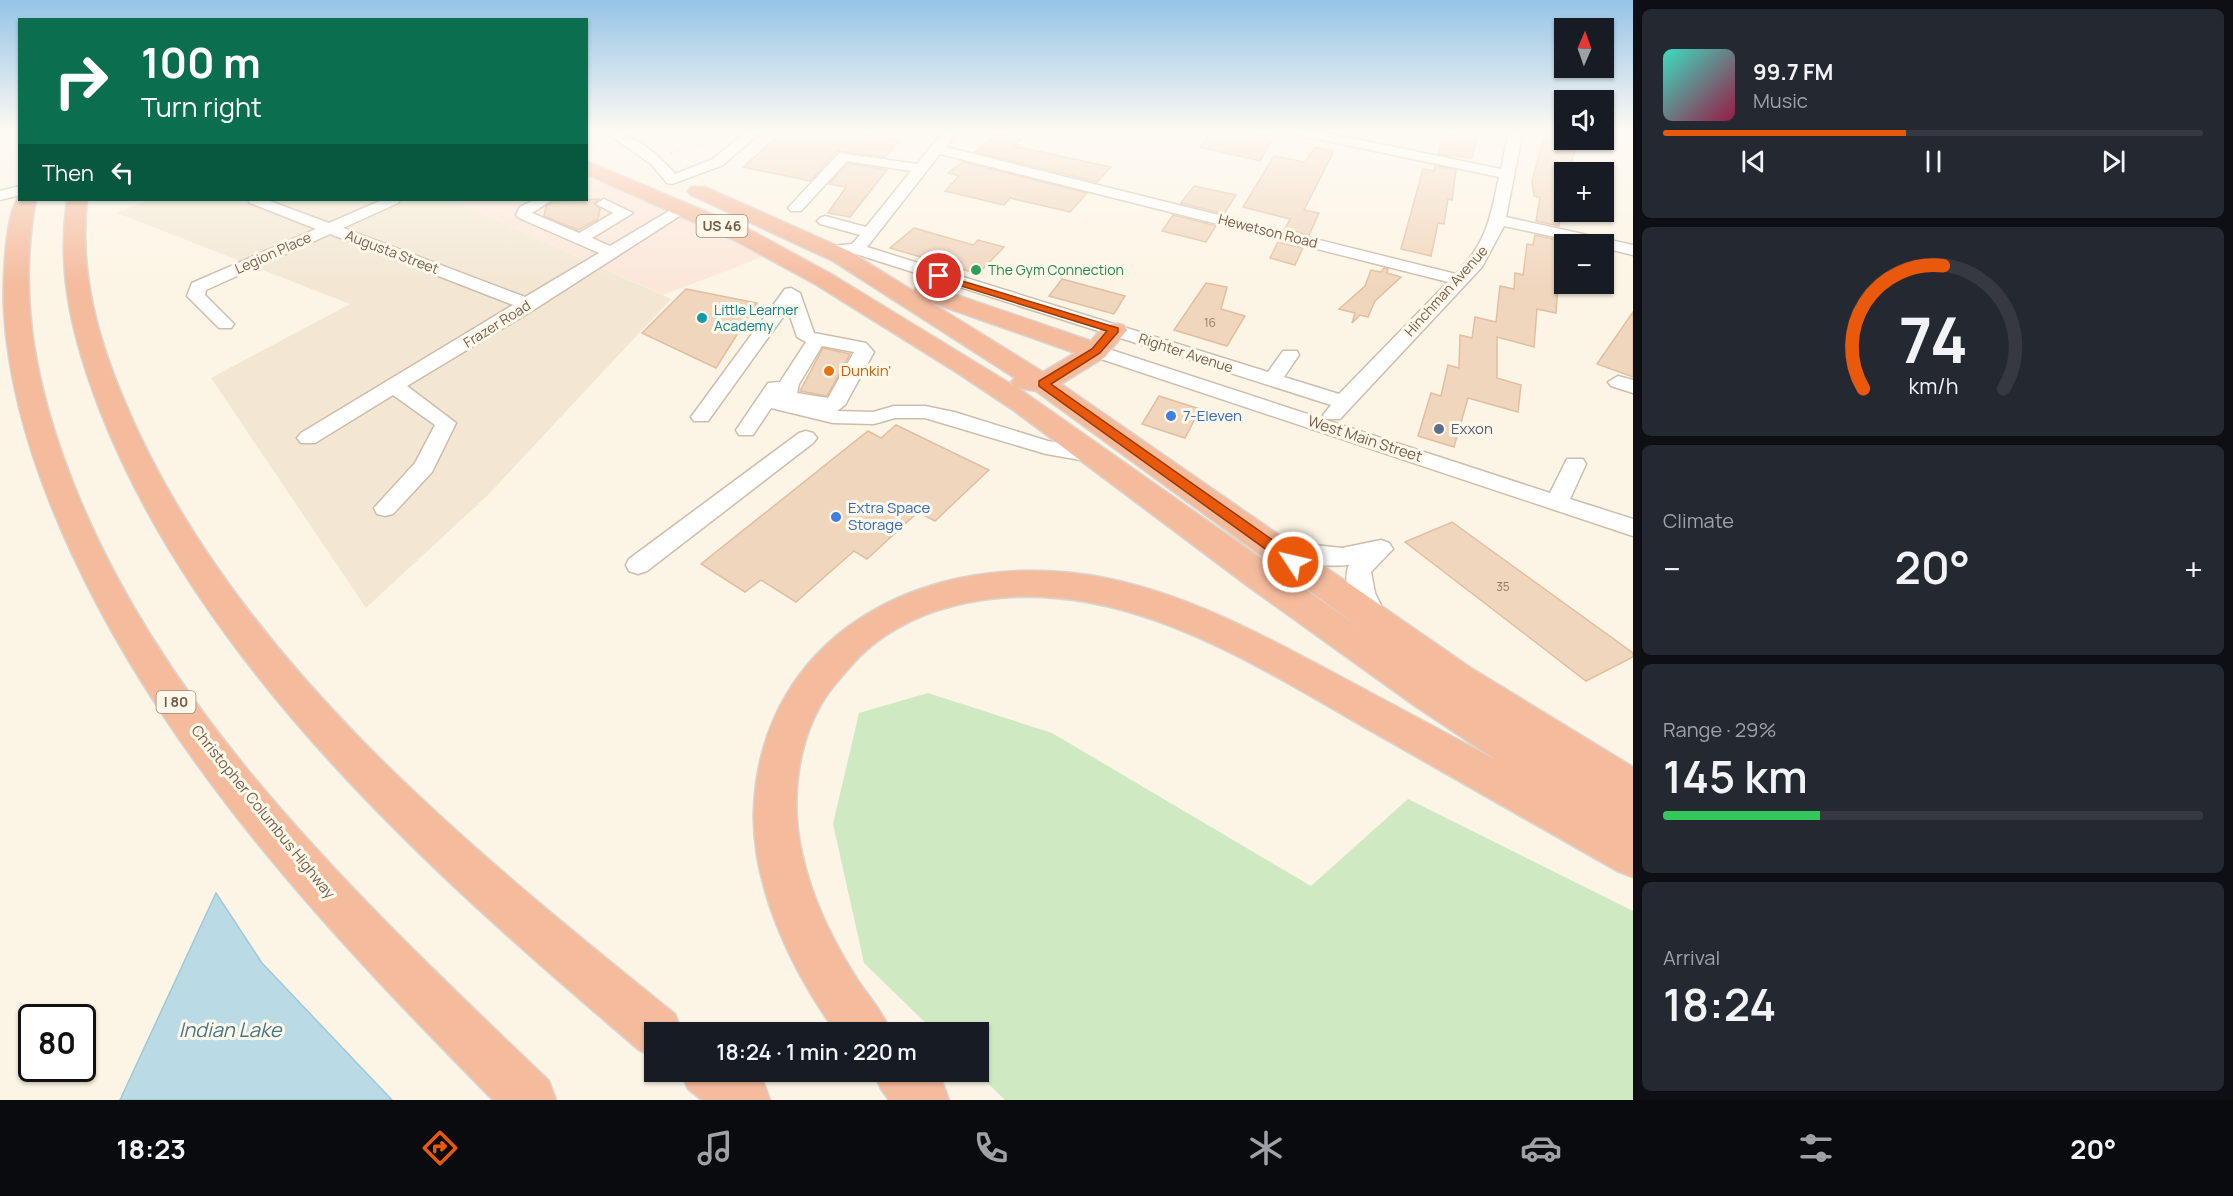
<!DOCTYPE html>
<html lang="en">
<head>
<meta charset="utf-8">
<style>
  body { margin:0; font-family:Manrope,sans-serif; background:#242831; color:#f1f3f6; height:100vh; display:flex; flex-direction:column; font-size:22px; white-space:nowrap }
  * { box-sizing:border-box; margin:0 }
  p { font-size:20px; color:#9ea1a6 }
  .icon { flex:none; width:33px; height:33px; fill:none; stroke:currentColor; stroke-width:2; stroke-linecap:round; stroke-linejoin:round }
  .map { position:relative; flex:1; overflow:hidden }
  .side { display:flex; flex-direction:column; gap:9px; padding:9px; background:#0d0f14; width:600px }
  .side>* { flex:none }
  .top-card { position:absolute; left:18px; top:18px; width:570px; height:183px; border-radius:0px; box-shadow:0 2px 4px #0004; background:#0b6e4f; color:#fff; overflow:hidden }
  .needle { width:39px; rotate:2deg }
  .controls { position:absolute; left:1554px; top:18px; display:grid; gap:12px }
  .controls a { display:grid; place-items:center; width:60px; height:60px; border-radius:0px; background:#171b24; box-shadow:0 2px 4px #0004; font-size:30px }
  .speed { position:absolute; left:18px; top:1004px; display:flex; gap:12px; font-size:30px; font-weight:700; text-align:center }
  .speed>* { display:grid; place-content:center; width:78px; height:78px; border-radius:50%; background:#171b24; box-shadow:0 2px 4px #0004; line-height:1 }
  .speed .limit { border:3px solid #111; border-radius:9px; background:#fff; color:#111 }
  .pin { position:absolute; display:grid; place-items:center; width:51px; height:51px; color:#fff; margin:-26px; border:3px solid #fff; border-radius:50%; box-shadow:0 2px 6px #0007 }
  .me { position:absolute; width:66px; margin:-33px; rotate:305deg; stroke-linejoin:round; filter:drop-shadow(0 0 4px #0008) }
  .turn { display:flex; align-items:center; gap:21px; height:126px; padding:0 24px; font-size:27px }
  .turn .icon { width:78px; height:78px; stroke-width:2.5 }
  .turn b { display:block; font-size:42px; line-height:51px }
  .then { display:flex; align-items:center; height:57px; padding:0 24px; background:#0003; gap:12px; font-size:22px }
  .big { font-size:45px; font-weight:600; line-height:1.1 }
  .side .widget { flex:1; display:flex; flex-direction:column; justify-content:center; gap:9px; min-width:0; padding:0 21px; border-radius:9px; background:#242831 }
  .side .dial { align-items:center; gap:0 }
  .dial svg { height:156px; overflow:visible; fill:none; stroke:#363941; stroke-width:7; stroke-linecap:round; text-anchor:middle }
  .dial text { fill:#f1f3f6; stroke:none }
  .song { display:flex; align-items:center; gap:18px }
  .cover { width:72px; height:72px; border-radius:9px; background:linear-gradient(135deg,hsl(170 70% 55%),hsl(340 70% 35%)) }
  .played { height:6px; border-radius:3px; background:linear-gradient(90deg,#ea580c 45%,#363941 45%) }
  .keys { display:flex; justify-content:space-around; direction:ltr }
  .heat { display:flex; justify-content:space-between; align-items:center; font-size:33px; direction:ltr }
  .charge { height:9px; border-radius:4px; background:linear-gradient(90deg,#34c759 29%,#363941 0) }
  .trip { position:absolute; left:644px; top:1022px; width:345px; height:60px; border-radius:0px; background:#171b24; box-shadow:0 2px 4px #0004; font-weight:600; line-height:60px; text-align:center }
  .tab-bar { display:flex; height:96px; justify-content:space-around; align-items:center; background:#090b0e; color:#9ea1a6 }
  .tab-bar .icon { width:42px; height:42px }
  .tab-bar .current { color:#ea580c }
  .tab-bar b { font-size:27px; color:#f1f3f6 }
  main { display:flex; flex:1; min-height:0 }
  .map>svg:first-child { display:block }
</style>
</head>
<body>
<main>
<div class="map">
<svg width="1633" height="1100" viewBox="0 0 1633 1100">
  <rect width="100%" height="100%" fill="#fcf5e5"/>
  <!-- residential -->
  <path fill="#f3e7d3" d="M148 200H452L671 299 488 495 366 608 211 378 350 304 117 213Z"/>
  <!-- commercial -->
  <path fill="#fce6d9" d="M587 174 673 207 767 255 663 295 452 200H586Z"/>
  <!-- green -->
  <path fill="#cfe9c3" d="M928 693 1052 733 1311 886 1408 799 1633 911V1100H1005L975 1071H978V1032H935L864 963 833 824 859 713Z"/>
  <!-- water -->
  <path fill="#badbe5" stroke="#a0c9d6" stroke-width="1.5" d="M216 893 262 963 392 1100H120Z"/>
  <!-- building -->
  <g fill="#f0d6bd" stroke="#e2be9e" stroke-width="1.5">
    <path d="M784 131H842L899 141 885 157 837 151 810 181 743 167Z"/>
    <path d="M1213 131H1241L1267 136 1265 138 1272 140 1260 161 1200 147Z"/>
    <path d="M1459 131H1478L1472 158 1438 154 1443 133 1458 135Z"/>
    <path d="M1546 132 1564 136V140H1578L1571 165 1564 164V212H1561L1559 226 1536 221 1540 198 1534 196 1532 180Z"/>
    <path d="M998 134 1021 139 1014 146 1111 167 1097 182 975 152Z"/>
    <path d="M1315 147 1334 151 1304 210 1319 213 1309 235 1285 229 1290 219 1243 207 1274 156 1305 162Z"/>
    <path d="M963 162 1087 193 1070 212 1010 198 1004 205 945 191 959 176 948 173Z"/>
    <path d="M848 163 887 170 850 217 828 213 846 187 829 184Z"/>
    <path d="M1435 166 1456 170 1452 200 1448 199 1444 224 1438 223 1431 256 1401 249 1423 169 1434 171Z"/>
    <path d="M1194 186 1236 195 1224 214 1181 203Z"/>
    <path d="M599 199 594 203 600 209 598 219 578 230 544 216 546 206 553 202Z"/>
    <path d="M1173 215 1216 226 1206 242 1162 231Z"/>
    <path d="M914 228 973 245 978 240 1004 247 978 274 890 248Z"/>
    <path d="M1535 235 1557 240 1555 250 1560 251 1556 313 1537 309 1534 347 1497 337V378L1521 385 1518 412 1468 398 1454 447 1418 436 1431 393 1441 396 1448 365 1459 368 1460 335 1472 338 1475 317 1496 322 1500 286 1514 289 1515 273 1523 275 1527 244 1533 245Z"/>
    <path d="M1278 242 1303 248 1295 265 1270 258Z"/>
    <path d="M1384 268 1388 269 1387 273 1401 277 1375 301 1368 317 1360 315 1352 323 1355 313 1339 309 1365 286 1371 270 1381 272Z"/>
    <path d="M1062 279 1125 296 1114 314 1049 296Z"/>
    <path d="M1206 283 1227 287 1221 309 1245 316 1227 346 1174 330Z"/>
    <path d="M686 289 757 303 716 368 642 333Z"/>
    <path d="M1633 312V377L1597 364Z"/>
    <path d="M823 348 850 354 827 396 800 391Z"/>
    <path d="M1159 396 1200 409 1185 438 1142 424Z"/>
    <path d="M896 425 989 470 935 521 918 512 867 559 854 551 796 602 761 580 745 592 701 564 868 431 881 438Z"/>
    <path d="M1452 522 1633 653V657L1586 681 1405 542Z"/>
  </g>
  <g fill="none" stroke-linecap="round" stroke-linejoin="round">
    <defs>
      <g id="minor">
        <path d="M604 131C631 130 658 154 675 174L713 159 747 131H762L723 165 672 184 667 183 651 164Z"/>
        <path d="M944 131H958L946 147 1456 274C1487 242 1490 219 1499 177L1298 135 1291 131H1317L1501 169 1509 131H1523L1506 217 1633 245V255L1604 248V244H1587L1504 226 1482 267 1340 419H1326L1323 415 1331 405 856 254 822 253 820 250 822 247 852 244 860 235 820 224 817 221 820 218 825 216 866 227 911 171 847 161 801 211H791L788 208 839 153 917 164ZM940 154 1448 282 1339 394 1284 377 1299 355 1297 351H1283L1268 372 867 247Z"/>
        <path d="M20 186V195L0 200V191Z"/>
        <path d="M604 199 633 213 592 238 610 246 679 205H689L692 208 535 309 407 386 456 423 432 472 393 514 385 516 377 514 374 508 415 463 435 425 393 395 315 443H301L297 438 301 433 513 305 330 234 206 290 205 295 234 324 231 328H219L187 296 192 283 316 229 250 203 248 200H267L329 223 382 200H400L398 203 343 228 525 297 599 253 519 218 516 215 520 207 534 200H552L532 213 579 233 613 213 596 204Z"/>
        <path d="M791 288 800 293 814 333 866 343 874 352 845 405 837 411 873 412 894 406H925L954 412 1048 441 1100 450 1103 455 1100 460 1092 462 1046 454 925 418H895L874 424 833 423 771 408 753 435H739L736 430 768 383 780 382 806 342 797 337 788 310 708 421H694L691 417 694 413 785 289ZM822 346 854 352 828 398 797 393 799 384Z"/>
        <path d="M1096 345 1550 493 1567 459H1583L1586 464 1570 499 1633 519V536L1089 355 1087 351Z"/>
        <path d="M1618 376 1633 380V393L1611 386 1608 382Z"/>
        <path d="M806 431 813 433 817 438 813 443 647 571 638 574 629 571 626 565 629 559 799 433Z"/>
        <path d="M1381 540 1389 543 1393 549 1371 572 1375 593 1388 620 1384 627 1375 630 1366 627C1356 609 1340 585 1349 565 1323 567 1293 564 1269 556L1265 550 1269 544 1277 541 1342 548Z"/>
      </g>
      <g id="highway">
        <path d="M586 161 754 232 831 274 1014 386 1011 382 1015 378 833 261 691 195 688 191 691 187H705L849 251 913 291 917 287H933L1091 341C1101 329 1106 321 1123 325L1127 330 1105 357 1061 384 1471 668 1633 767V877L1617 871C1541 827 1464 784 1387 740 1256 666 1111 565 953 606 916 615 876 636 851 666 843 675 834 685 827 695 797 740 790 801 802 853 812 899 832 939 857 979 869 997 883 1012 891 1032H836C791 970 750 884 754 806 763 636 918 556 1073 573 1165 583 1252 629 1332 672 1386 701 1441 730 1496 760L1415 706 1245 584 1016 412 956 372 815 284 738 242 586 174ZM930 302 1075 353 1043 372ZM1018 388 1036 391 1363 630Z"/>
        <path d="M20 195V200H36C19 289 33 371 63 456 152 708 361 900 549 1081L556 1100H493C332 937 171 766 73 556 37 479 9 397 4 311 3 286 4 213 20 195Z"/>
        <path d="M67 200H87C79 274 98 340 127 407 235 659 467 846 675 1014L682 1032H654V1056L639 1050C433 875 202 669 101 413 74 343 56 276 67 200Z"/>
        <path d="M680 1071H749L763 1081 770 1100H702L688 1089Z"/>
        <path d="M873 1071H933L942 1081 949 1100H889L881 1089Z"/>
      </g>
    </defs>
    <!-- minor casing -->
    <use href="#minor" stroke="#cdbdab" stroke-width="3"/>
    <!-- highway casing -->
    <use href="#highway" stroke="#dbd5d0" stroke-width="3"/>
    <!-- path -->
    <path stroke="#d5b9a0" stroke-width="2" stroke-dasharray="1 3" stroke-linecap="butt" d="M671 153 716 140"/>
    <!-- minor -->
    <use href="#minor" fill="#fff" fill-rule="evenodd"/>
    <!-- highway -->
    <use href="#highway" fill="#f4bb9d" fill-rule="evenodd"/>
  </g>
  <!-- sky -->
  <linearGradient id="sky" x2="0" y2="1"><stop stop-color="#95c4e7"/><stop offset="0.46" stop-color="#fefaf3"/><stop offset="1" stop-color="#fefaf3" stop-opacity="0"/></linearGradient>
  <rect width="1633" height="285" fill="url(#sky)"/>
  <!-- route -->
  <path fill="#ea580c" stroke="#983908" stroke-width="1.5" d="M939 274 1118 328V332L1100 353 1051 384 1298 558V566H1289L1039 386V381L1092 349 1107 331 935 278 934 276Z"/>
  <!-- markers -->
  <circle fill="#2e9e5b" stroke="#fef8eb" stroke-width="2" cx="976" cy="270" r="6"/>
  <circle fill="#0f9aa8" stroke="#fef8eb" stroke-width="2" cx="702" cy="318" r="6"/>
  <circle fill="#e8710a" stroke="#fef8eb" stroke-width="2" cx="829" cy="371" r="6"/>
  <g fill="#3f7fe0" stroke="#fef8eb" stroke-width="2">
    <circle cx="1171" cy="416" r="6"/>
    <circle cx="836" cy="517" r="6"/>
  </g>
  <circle fill="#5c6f8a" stroke="#fef8eb" stroke-width="2" cx="1439" cy="429" r="6"/>
  <g text-anchor="middle" stroke-width="6" stroke-linejoin="round" paint-order="stroke">
    <!-- number labels -->
    <g font-size="12" fill="#937b68">
      <text x="1210" y="327">16</text>
      <text x="1503" y="591">35</text>
    </g>
    <!-- shield labels -->
    <g fill="#fef8eb" stroke="#9d8c7b" stroke-width="1.5">
      <rect x="696.5" y="215" width="51" height="22" rx="4.5"/>
      <rect x="156.5" y="691" width="39" height="22" rx="4.5"/>
    </g>
    <g font-size="14" font-weight="bold" fill="#745d4b">
      <text x="722" y="231">US 46</text>
      <text x="176" y="707">I 80</text>
    </g>
    <!-- far-street labels -->
    <g font-size="14" fill="#745d4b" stroke="#fef8eb">
      <text transform="translate(1268 231) rotate(14)" y="5">Hewetson Road</text>
      <text transform="translate(392 252) rotate(21)" y="5">Augusta Street</text>
      <text transform="translate(273 253) rotate(-24)" y="5">Legion Place</text>
      <text transform="translate(1446 291) rotate(-48)" y="5">Hinchman Avenue</text>
      <text transform="translate(497 324) rotate(-32)" y="5">Frazer Road</text>
      <text transform="translate(1186 353) rotate(18)" y="5">Righter Avenue</text>
    </g>
    <!-- far-leisure labels -->
    <g font-size="14" fill="#27864d" stroke="#fef8eb" text-anchor="start">
      <text x="988" y="275">The Gym Connection</text>
    </g>
    <!-- far-culture labels -->
    <g font-size="14" fill="#0d838f" stroke="#fef8eb" text-anchor="start">
      <text x="714" y="315">Little Learner<tspan x="714" dy="16">Academy</tspan></text>
    </g>
    <!-- food labels -->
    <g font-size="15" fill="#c56008" stroke="#fef8eb" text-anchor="start">
      <text x="841" y="376">Dunkin'</text>
    </g>
    <!-- shop labels -->
    <g font-size="15" fill="#366cbe" stroke="#fef8eb" text-anchor="start">
      <text x="1183" y="421">7-Eleven</text>
      <text x="848" y="513">Extra Space<tspan x="848" dy="17">Storage</tspan></text>
    </g>
    <!-- service labels -->
    <g font-size="15" fill="#4e5e75" stroke="#fef8eb" text-anchor="start">
      <text x="1451" y="434">Exxon</text>
    </g>
    <!-- street labels -->
    <g font-size="15" fill="#745d4b" stroke="#fef8eb">
      <text transform="translate(1365 439) rotate(18)" y="5">West Main Street</text>
      <text transform="translate(263 812) rotate(51)" y="5">Christopher Columbus Highway</text>
    </g>
    <!-- near-water labels -->
    <g font-size="20" font-style="italic" fill="#457686" stroke="#fef8eb">
      <text x="230" y="1037">Indian Lake</text>
    </g>
  </g>
</svg>
<div class="controls">
<a><svg class="needle" viewBox="-14 -14 28 28"><path d="M0-13l5 13h-10z" fill="#e53935"/><path d="M0 13l5-13h-10z" fill="#9ea1a6"/></svg></a>
<a><svg class="icon" aria-label="sound" viewBox="0 0 24 24"><path d="M4 9h4l5-4v14l-5-4H4zM17 9q2 3 0 6"/></svg></a>
<a>+</a>
<a>−</a>
</div>
<div class="speed"><div class="limit">80</div></div>
<div class="pin" style="left:939px;top:276px;background:#d93025"><svg class="icon" aria-label="arrive" viewBox="0 0 24 24"><path d="M6 21V4h12l-3 4 3 4H6"/></svg></div>
<svg class="me" style="left:1293px;top:562px" viewBox="-20 -20 40 40"><circle r="17" fill="#ea580c" stroke="#fff" stroke-width="3"/><path d="M0-11L8 9 0 5-8 9z" fill="#fff"/></svg>
<div class="trip">18:24 · 1 min · 220 m</div>
<div class="top-card">
<div class="turn"><svg class="icon" aria-label="right" viewBox="0 0 24 24"><path d="M7 20v-9h11M14 6l5 5-5 5"/></svg><div><b>100 m</b>Turn right</div></div>
<div class="then">Then<svg class="icon" aria-label="left" viewBox="0 0 24 24"><path d="M17 20v-9H6M10 6l-5 5 5 5"/></svg></div>
</div>
</div>
<section class="side">
<div class="widget">
<div class="song"><i class="cover"></i><div><b>99.7 FM</b><p>Music</p></div></div>
<div class="played"></div>
<div class="keys"><svg class="icon" aria-label="previous" viewBox="0 0 24 24"><path d="M18 5L8 12l10 7zM5 5v14"/></svg><svg class="icon" aria-label="pause" viewBox="0 0 24 24"><path d="M8 5v14M16 5v14"/></svg><svg class="icon" aria-label="next" viewBox="0 0 24 24"><path d="M6 5l10 7-10 7zM19 5v14"/></svg></div>
</div>
<div class="widget dial"><svg viewBox="0 0 100 80">
<path d="M14 69A42 42 0 1 1 86 69"/>
<path d="M14 69A42 42 0 0 1 55 6" stroke="#ea580c"/>
<text x="50" y="56" font-size="32" font-weight="700">74</text>
<text x="50" y="72" font-size="11">km/h</text>
</svg></div>
<div class="widget"><p>Climate</p>
<div class="heat"><a>−</a><b class="big">20°</b><a>+</a></div>
</div>
<div class="widget"><p>Range · 29%</p><b class="big">145 km</b><div class="charge"></div></div>
<div class="widget"><p>Arrival</p><b class="big">18:24</b></div>
</section>
</main>
<nav class="tab-bar">
<b>18:23</b>
<svg class="icon current" aria-label="directions" viewBox="0 0 24 24"><path d="M12 3l9 9-9 9-9-9zM9 14v-3h6M13 9l2 2-2 2"/></svg>
<svg class="icon" aria-label="music" viewBox="0 0 24 24"><path d="M9 18V5l10-2v13"/><circle cx="6" cy="18" r="3"/><circle cx="16" cy="16" r="3"/></svg>
<svg class="icon" aria-label="phone" viewBox="0 0 24 24"><path d="M5 4h4l2 5-3 2q2 4 5 5l2-3 5 2v4C11 20 4 13 5 4z"/></svg>
<svg class="icon" aria-label="climate" viewBox="0 0 24 24"><path d="M12 3v18M4 7l16 10M4 17L20 7"/></svg>
<svg class="icon" aria-label="car" viewBox="0 0 24 24"><path d="M5 17H2v-5l4-1 3-4h7l3 4 3 1v5h-3M9 17h6M6 11h13"/><circle cx="7" cy="17" r="2"/><circle cx="17" cy="17" r="2"/></svg>
<svg class="icon" aria-label="filters" viewBox="0 0 24 24"><path d="M4 7h16M4 17h16"/><circle cx="9" cy="7" r="2"/><circle cx="15" cy="17" r="2"/></svg>
<b>20°</b>
</nav>
</body>
</html>
